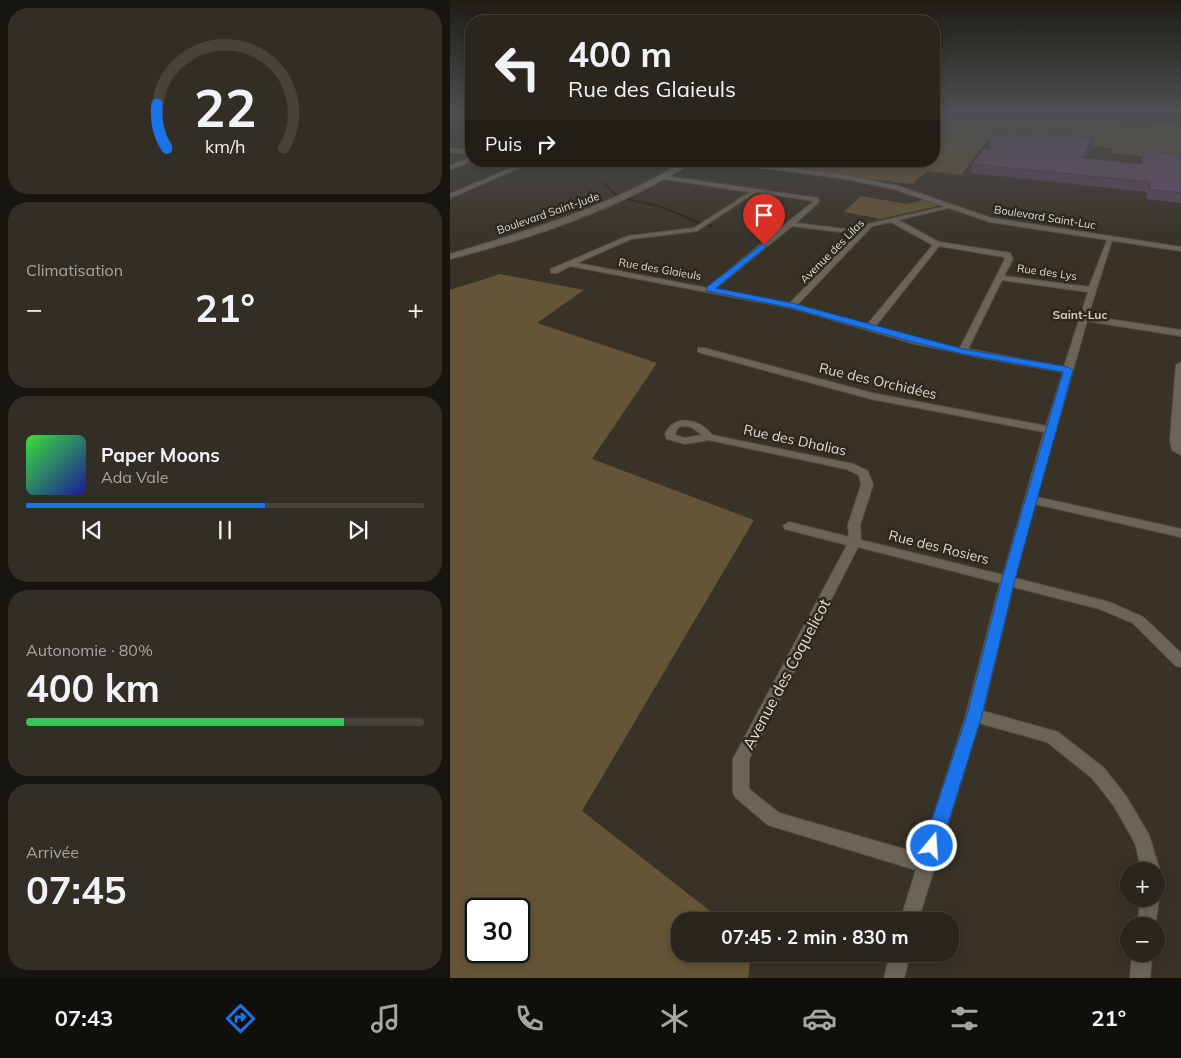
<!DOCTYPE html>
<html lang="fr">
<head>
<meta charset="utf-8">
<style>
  body { margin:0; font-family:Mulish,sans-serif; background:#322e26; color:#f1f3f6; height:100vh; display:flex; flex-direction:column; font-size:19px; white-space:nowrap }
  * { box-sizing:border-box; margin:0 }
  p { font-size:16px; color:#a5a5a4 }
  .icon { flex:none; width:28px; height:28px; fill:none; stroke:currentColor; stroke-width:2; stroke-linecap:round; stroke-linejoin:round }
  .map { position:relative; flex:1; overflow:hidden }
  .panel { display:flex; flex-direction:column; gap:8px; padding:8px; background:#171510; width:450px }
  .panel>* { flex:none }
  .top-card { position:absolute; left:15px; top:15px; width:475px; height:152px; border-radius:20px; box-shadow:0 2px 8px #0003,0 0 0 1px #46433b; background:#2a261d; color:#f1f3f6; overflow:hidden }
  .buttons { position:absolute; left:670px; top:862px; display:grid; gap:10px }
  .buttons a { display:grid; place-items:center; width:45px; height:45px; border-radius:50%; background:#2a261d; box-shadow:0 2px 8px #0003,0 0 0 1px #46433b; font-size:25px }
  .speed { position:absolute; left:15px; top:898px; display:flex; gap:10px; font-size:25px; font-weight:700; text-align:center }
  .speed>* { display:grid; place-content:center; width:65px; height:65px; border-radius:50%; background:#2a261d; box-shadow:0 2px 8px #0003,0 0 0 1px #46433b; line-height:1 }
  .speed .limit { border:2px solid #111; border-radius:8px; background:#fff; color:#111 }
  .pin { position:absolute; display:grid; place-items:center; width:42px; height:42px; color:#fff; margin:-51px -21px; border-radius:50% 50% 50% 0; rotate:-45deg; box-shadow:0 0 5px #0007 }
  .pin .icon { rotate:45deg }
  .me { position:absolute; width:55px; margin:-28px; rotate:18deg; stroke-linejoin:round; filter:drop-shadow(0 0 4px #0008) }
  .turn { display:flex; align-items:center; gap:18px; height:105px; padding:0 20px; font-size:22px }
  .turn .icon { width:65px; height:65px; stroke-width:2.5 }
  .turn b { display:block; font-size:35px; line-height:42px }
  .then { display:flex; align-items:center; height:48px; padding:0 20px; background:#0003; gap:10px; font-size:19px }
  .big { font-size:38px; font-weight:700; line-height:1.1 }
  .panel .widget { flex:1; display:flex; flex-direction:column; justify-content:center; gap:8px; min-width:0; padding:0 18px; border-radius:20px; background:#322e26 }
  .panel .dial { align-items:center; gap:0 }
  .dial svg { height:130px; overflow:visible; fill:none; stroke:#46433b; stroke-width:7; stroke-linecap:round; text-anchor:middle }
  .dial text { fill:#f1f3f6; stroke:none }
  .song { display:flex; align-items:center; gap:15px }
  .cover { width:60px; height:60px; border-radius:8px; background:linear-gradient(135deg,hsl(120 70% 55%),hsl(240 70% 35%)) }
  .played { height:5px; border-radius:2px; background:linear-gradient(90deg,#1a73e8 60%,#46433b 60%) }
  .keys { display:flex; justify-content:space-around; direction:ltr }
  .heat { display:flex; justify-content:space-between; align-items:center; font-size:28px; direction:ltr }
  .charge { height:8px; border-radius:4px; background:linear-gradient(90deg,#34c759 80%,#46433b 0) }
  .trip { position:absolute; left:221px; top:912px; width:288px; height:50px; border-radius:20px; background:#2a261d; box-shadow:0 2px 8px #0003,0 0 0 1px #46433b; font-weight:700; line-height:50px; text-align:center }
  .tab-bar { display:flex; height:80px; justify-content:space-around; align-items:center; background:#110f0c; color:#a5a5a4 }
  .tab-bar .icon { width:35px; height:35px }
  .tab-bar .selected { color:#1a73e8 }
  .tab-bar b { font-size:22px; color:#f1f3f6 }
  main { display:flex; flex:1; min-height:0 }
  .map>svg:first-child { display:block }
</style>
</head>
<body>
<main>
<section class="panel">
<div class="widget dial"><svg viewBox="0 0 100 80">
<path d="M14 69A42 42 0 1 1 86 69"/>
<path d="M14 69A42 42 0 0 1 8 42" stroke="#1a73e8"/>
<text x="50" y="56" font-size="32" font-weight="700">22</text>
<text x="50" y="72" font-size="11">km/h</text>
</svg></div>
<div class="widget"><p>Climatisation</p>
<div class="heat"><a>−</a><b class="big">21°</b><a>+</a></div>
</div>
<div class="widget">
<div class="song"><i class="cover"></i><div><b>Paper Moons</b><p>Ada Vale</p></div></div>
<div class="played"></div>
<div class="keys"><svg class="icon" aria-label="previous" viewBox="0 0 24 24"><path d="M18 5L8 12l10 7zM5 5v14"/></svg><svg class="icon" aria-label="pause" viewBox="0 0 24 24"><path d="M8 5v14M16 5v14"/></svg><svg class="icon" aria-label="next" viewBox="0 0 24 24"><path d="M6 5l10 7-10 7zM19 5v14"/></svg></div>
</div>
<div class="widget"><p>Autonomie · 80%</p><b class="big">400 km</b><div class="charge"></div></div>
<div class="widget"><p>Arrivée</p><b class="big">07:45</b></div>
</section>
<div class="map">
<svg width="731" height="978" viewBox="0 0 731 978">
  <rect width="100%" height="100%" fill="#383227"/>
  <!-- green -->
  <g fill="#655435" fill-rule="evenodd">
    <path d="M484 113H609L731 126V160L661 153 663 148 590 141 588 143 539 138 511 175 477 171 462 184 342 170 353 161H484Z"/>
    <path d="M411 196 457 204 477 199 492 205 431 219 394 212Z"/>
    <path d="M50 274 134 290 87 323 207 363 142 459 304 520 132 811 273 921H230V954H301L298 978H0V290ZM26 909H69V951H26Z"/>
  </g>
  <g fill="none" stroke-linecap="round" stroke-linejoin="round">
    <!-- stream-far1 -->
    <g stroke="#2e1e00" stroke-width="1">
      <path d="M0 115 9 113"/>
      <path d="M132 161 135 164"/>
      <path d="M136 166 156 186"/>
    </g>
    <!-- stream -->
    <g stroke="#2e1e00" stroke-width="2">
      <path d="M155 184 168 197"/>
      <path d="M176 199 212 207 252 224"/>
      <path d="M256 225 261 226"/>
    </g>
    <defs>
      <g id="minor">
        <path d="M673 113 731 117V119L675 114Z"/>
        <path d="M21 114V116L0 119V117Z"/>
        <path d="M0 148 21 150V154L0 152Z"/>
        <path d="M21 157V161L0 170V166Z"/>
        <path d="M77 161H85L0 198V194Z"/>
        <path d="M85 161H101L111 164 108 166Z"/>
        <path d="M318 161H325L315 168H311V166Z"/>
        <path d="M215 176 368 198 369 202 346 223 411 231 418 224 502 205V207L448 220 489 242 560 253 563 259 554 276 639 287 658 238 663 237 638 316 731 330V336L637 321 587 497 731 529V537L585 504 565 578 659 602 693 617 731 653V667L726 666 683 623 650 609 563 587 533 711 608 732 654 768 676 796 699 835 710 871 707 877 706 871H692L685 843 664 806 642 778 597 742 529 723 468 921H450L466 870 318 825 285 797 283 792V759L397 545 335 529 333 526 339 522 399 537 398 525 411 485 409 475 396 469 259 440 235 444 217 439 215 434C225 413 250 419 262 435L403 464 418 471 423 485 410 525 411 540 553 575 594 432 421 399 248 352V348H254L422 393 596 426 613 372 532 358 462 343 341 308 120 266 107 273H101V269L178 236 244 228 300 192 213 179ZM306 192 364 201 257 288 127 263 181 239 247 231ZM441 222 483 245 417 325 347 305 422 226ZM342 226 407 234 340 303 265 289ZM489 246 554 257 555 259 510 348 463 338 425 327ZM552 280 638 292 614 367 518 349ZM231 426 241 427 252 435 235 438 225 435 227 429ZM408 547 550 583 516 715 471 854 329 813 299 789V759Z"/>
        <path d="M731 362V455L722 450 720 440 726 365Z"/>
        <path d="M706 892 709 899 705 926H687L691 899H706Z"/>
        <path d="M440 954H460L454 978H434Z"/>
        <path d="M682 954H702L700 978H680Z"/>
      </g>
      <g id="tertiary">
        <path d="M235 161H243C229 172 212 180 197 188 135 220 67 242 0 259V254C82 230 162 205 235 161Z"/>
        <path d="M259 161H280L390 174 448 186 541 218 731 247V251L540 222 444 189 390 178Z"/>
      </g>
    </defs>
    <!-- minor casing -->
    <use href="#minor" stroke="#555046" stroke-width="2"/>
    <!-- tertiary casing -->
    <use href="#tertiary" stroke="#555046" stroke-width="2"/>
    <!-- minor -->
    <use href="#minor" fill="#6b6458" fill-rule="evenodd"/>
    <!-- tertiary -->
    <use href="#tertiary" fill="#6b6458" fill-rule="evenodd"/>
  </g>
  <!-- wall -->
  <path fill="#58435d" d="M539 137 591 142 643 138 642 147 635 159 691 164 731 154V203L696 199 697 192 521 173 522 164 539 149Z"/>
  <!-- shaded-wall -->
  <path fill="#47374c" d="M643 138 642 147 630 167 632 158Z"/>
  <!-- building -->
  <path fill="#664e6c" stroke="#47374c" d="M558 132 580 135 591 142 597 134 643 138 632 158 691 164 694 152H706L731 154V193L699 189 700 182 522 164 534 149H541L539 137Z"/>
  <!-- sky -->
  <linearGradient id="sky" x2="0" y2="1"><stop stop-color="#1f1c15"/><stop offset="0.45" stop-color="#4d4f52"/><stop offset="1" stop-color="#4d4f52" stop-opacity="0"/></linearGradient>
  <rect width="731" height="250" fill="url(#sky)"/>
  <!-- route -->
  <path fill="#1a73e8" stroke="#114b97" d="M314 243 316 247 266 288 342 303 513 349 618 367 623 370 565 579 532 715 491 846 488 852 482 854 475 852 473 846 517 715 552 579 613 372 513 354 459 341 341 308 257 291V287Z"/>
  <g text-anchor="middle" stroke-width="5" stroke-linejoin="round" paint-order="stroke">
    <!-- far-street labels -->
    <g font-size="11" fill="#dfdbd4" stroke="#2e281d">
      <text transform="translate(98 213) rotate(-19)" y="4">Boulevard Saint-Jude</text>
      <text transform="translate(595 217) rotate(9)" y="4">Boulevard Saint-Luc</text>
      <text transform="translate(382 251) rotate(-45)" y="4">Avenue des Lilas</text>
      <text transform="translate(210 269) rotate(10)" y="4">Rue des Glaieuls</text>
      <text transform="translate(597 272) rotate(8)" y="4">Rue des Lys</text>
    </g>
    <!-- far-neighbourhood labels -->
    <g font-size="12" font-weight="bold" fill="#d0c9bb" stroke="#2e281d">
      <text x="630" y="319">Saint-Luc</text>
    </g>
    <!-- street labels -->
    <g font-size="14" fill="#dfdbd4" stroke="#2e281d">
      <text transform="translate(428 381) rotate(13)" y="5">Rue des Orchidées</text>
      <text transform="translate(345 440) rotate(12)" y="5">Rue des Dhalias</text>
      <text transform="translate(489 547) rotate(14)" y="5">Rue des Rosiers</text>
    </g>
    <!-- near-street labels -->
    <g font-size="16" fill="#dfdbd4" stroke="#2e281d">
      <text transform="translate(336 674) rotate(-62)" y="6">Avenue des Coquelicot</text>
    </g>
  </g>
</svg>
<div class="buttons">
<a>+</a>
<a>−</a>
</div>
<div class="speed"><div class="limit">30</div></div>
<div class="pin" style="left:314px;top:245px;background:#d93025"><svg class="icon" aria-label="arrive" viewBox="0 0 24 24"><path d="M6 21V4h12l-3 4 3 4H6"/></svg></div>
<svg class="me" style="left:482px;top:846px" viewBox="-20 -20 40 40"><circle r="17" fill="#1a73e8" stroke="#fff" stroke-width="3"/><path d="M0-11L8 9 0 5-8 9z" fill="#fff"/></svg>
<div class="trip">07:45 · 2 min · 830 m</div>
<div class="top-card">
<div class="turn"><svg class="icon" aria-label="left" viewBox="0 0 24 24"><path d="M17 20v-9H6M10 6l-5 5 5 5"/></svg><div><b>400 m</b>Rue des Glaieuls</div></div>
<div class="then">Puis<svg class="icon" aria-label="right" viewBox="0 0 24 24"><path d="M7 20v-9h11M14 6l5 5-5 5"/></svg></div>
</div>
</div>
</main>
<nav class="tab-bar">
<b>07:43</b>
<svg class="icon selected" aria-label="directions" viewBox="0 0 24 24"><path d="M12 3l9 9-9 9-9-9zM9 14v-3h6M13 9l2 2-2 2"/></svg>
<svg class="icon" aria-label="music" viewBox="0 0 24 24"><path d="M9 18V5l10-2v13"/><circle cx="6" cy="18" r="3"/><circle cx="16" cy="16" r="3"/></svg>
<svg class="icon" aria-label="phone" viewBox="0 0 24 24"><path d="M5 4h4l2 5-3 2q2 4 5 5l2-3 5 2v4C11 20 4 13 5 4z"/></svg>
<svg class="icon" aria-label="climate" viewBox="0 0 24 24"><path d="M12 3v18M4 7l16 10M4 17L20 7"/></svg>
<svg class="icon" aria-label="car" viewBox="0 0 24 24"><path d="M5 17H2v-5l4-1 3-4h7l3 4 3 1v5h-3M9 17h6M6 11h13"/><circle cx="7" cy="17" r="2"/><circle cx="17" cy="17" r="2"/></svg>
<svg class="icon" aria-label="filters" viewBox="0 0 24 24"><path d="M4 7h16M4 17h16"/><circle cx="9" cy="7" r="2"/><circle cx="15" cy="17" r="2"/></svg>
<b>21°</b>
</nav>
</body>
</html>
